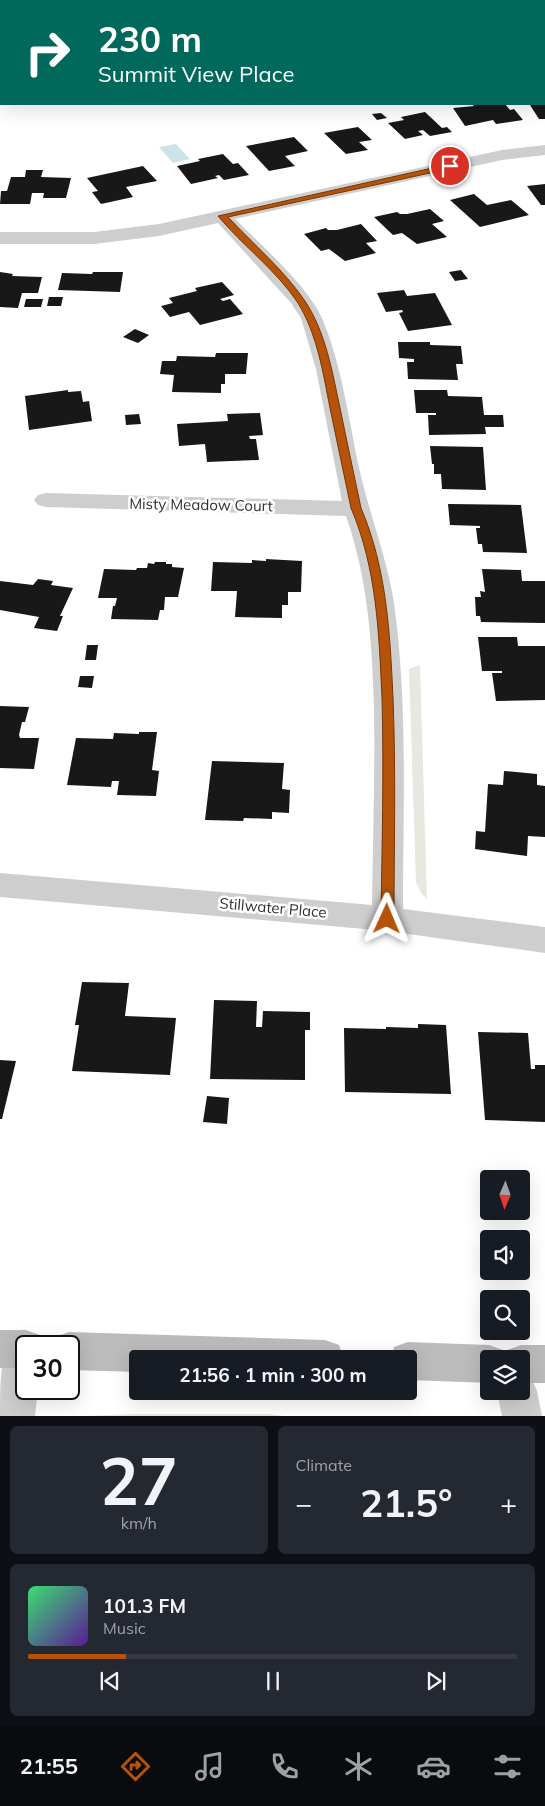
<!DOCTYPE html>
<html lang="en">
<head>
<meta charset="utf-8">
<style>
  body { margin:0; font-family:Mulish,sans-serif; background:#242831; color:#f1f3f6; height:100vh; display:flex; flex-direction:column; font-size:19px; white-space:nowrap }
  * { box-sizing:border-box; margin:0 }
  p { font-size:16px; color:#9ea1a6 }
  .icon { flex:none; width:28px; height:28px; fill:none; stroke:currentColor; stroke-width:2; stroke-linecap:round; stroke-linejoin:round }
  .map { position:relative; height:1416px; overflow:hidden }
  .sheet { display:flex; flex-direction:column; gap:10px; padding:10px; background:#0d0f14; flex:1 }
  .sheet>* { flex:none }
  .banner { position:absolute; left:0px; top:0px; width:545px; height:105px; box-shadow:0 5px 20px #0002; background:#00695c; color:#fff; overflow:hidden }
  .needle { width:32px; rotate:182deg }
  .fabs { position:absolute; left:480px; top:1170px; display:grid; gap:10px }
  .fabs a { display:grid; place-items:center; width:50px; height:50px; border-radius:5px; background:#171b24; box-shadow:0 5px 20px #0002; font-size:25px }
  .speed { position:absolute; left:15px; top:1335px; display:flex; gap:10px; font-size:25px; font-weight:700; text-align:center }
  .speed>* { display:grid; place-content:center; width:65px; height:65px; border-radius:50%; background:#171b24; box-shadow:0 5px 20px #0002; line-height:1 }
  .speed .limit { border:2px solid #111; border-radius:8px; background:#fff; color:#111 }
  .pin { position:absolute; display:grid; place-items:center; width:42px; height:42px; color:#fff; margin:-21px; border:2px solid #fff; border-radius:50%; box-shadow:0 1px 5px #0007 }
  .me { position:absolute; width:55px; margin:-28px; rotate:1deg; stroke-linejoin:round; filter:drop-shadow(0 0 4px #0008) }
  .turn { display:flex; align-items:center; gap:18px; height:105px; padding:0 15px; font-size:22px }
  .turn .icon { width:65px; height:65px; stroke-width:2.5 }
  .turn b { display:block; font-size:35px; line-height:42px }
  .big { font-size:38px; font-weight:700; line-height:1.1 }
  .sheet .tile { flex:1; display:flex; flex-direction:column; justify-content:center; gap:8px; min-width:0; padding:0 18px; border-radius:8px; background:#242831 }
  .sheet .dial { align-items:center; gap:0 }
  .dial b { font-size:65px; line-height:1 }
  .song { display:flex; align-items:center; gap:15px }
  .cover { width:60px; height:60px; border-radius:8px; background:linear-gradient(135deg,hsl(140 70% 55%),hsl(270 70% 35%)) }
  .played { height:5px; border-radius:2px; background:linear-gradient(90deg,#b45309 20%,#363941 20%) }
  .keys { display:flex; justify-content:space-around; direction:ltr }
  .heat { display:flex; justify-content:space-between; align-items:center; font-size:28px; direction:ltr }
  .sheet .tiles { flex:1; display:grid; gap:10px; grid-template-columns:1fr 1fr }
  .tile:last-child { grid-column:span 2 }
  .trip { position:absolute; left:129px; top:1350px; width:288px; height:50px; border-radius:5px; background:#171b24; box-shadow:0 5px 20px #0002; font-weight:700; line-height:50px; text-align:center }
  .tab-bar { display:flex; height:80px; justify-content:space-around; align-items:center; background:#090b0e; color:#9ea1a6 }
  .tab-bar .icon { width:35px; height:35px }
  .tab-bar .selected { color:#b45309 }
  .tab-bar b { font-size:22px; color:#f1f3f6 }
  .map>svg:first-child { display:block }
</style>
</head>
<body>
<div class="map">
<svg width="545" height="1416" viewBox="0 0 545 1416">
  <rect width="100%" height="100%" fill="#fff"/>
  <!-- green -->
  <g fill="#e6e9dd">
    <path d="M420 665 427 899 421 893 416 882 409 669Z"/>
    <path d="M134 1414H269L284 1416H81Z"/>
  </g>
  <!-- water -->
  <path fill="#cae4e9" d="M176 144 190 159 173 163 159 147Z"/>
  <!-- building -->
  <g fill="#181818">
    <path d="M472 104H505L510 110 514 109 523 120 496 124 493 120 465 126 453 108 474 106Z"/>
    <path d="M539 104H545V119H539L530 105Z"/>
    <path d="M425 112 442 128 447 127 452 132 430 136 423 130 418 131 423 135 405 139 388 123 404 120 401 117Z"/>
    <path d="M381 113 387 118 377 120 372 114Z"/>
    <path d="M358 127 372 140 359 142 368 150 346 154 324 133Z"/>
    <path d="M294 137 308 151 285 156 295 166 269 171 246 146Z"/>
    <path d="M223 154 233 164 238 163 249 175 224 180 219 175 215 176 218 178 191 184 177 166 200 161 198 159Z"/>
    <path d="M143 166 157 181 126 187 133 197 101 204 92 192 98 191 87 178Z"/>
    <path d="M26 170H43L41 177 71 178 66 198H43L44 193H32L30 204H0L1 191H7L11 177H25Z"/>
    <path d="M545 184V205H541L527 186Z"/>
    <path d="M474 194 487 205 511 200 529 215 480 227 450 200Z"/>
    <path d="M430 209 444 221 432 224 447 237 417 244 402 233 393 235 374 217 397 212 400 214H407Z"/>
    <path d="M361 224 377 241 366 243 376 253 345 261 329 249 321 251 304 234 326 228 328 230H337Z"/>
    <path d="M461 270 468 279 455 281 449 272Z"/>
    <path d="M0 272 13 274 12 276 42 277 38 293H22L18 308 0 307Z"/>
    <path d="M93 272H123L120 292 58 290 62 273 92 274Z"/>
    <path d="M222 282 234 295 220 299 223 301 230 299 243 314 200 325 189 312 170 317 161 306 173 303 169 298 197 291 195 288Z"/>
    <path d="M404 290 407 296 435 293 452 325 408 331 399 313 403 312 402 310 386 312 377 293Z"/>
    <path d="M49 297H63L61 306H47Z"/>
    <path d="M26 299H43L41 307H24Z"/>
    <path d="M135 329 149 335 138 343 123 337Z"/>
    <path d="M398 342H430V345L461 346 463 364H456L458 380 408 379 407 362H414V359L399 358Z"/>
    <path d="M216 353H248L246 374H225V384H221V393L172 392 174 375 160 374 162 361H176L177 356 215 357Z"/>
    <path d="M68 390V392L81 391 83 402 89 401 92 421 29 430 25 396Z"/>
    <path d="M414 390H447L448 396 482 397 484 415H503L504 427H485L486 434 429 435 428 415H436V413H416Z"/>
    <path d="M260 413 263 435 249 436 250 439H256L259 460 207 462 205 444 179 446 177 424 228 421 227 414Z"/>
    <path d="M139 414 141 424 126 425 125 415Z"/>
    <path d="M430 446 483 447 486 490 442 489 441 474H434V464H432Z"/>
    <path d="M448 504 521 505 527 553 483 552 482 544H478L476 528H480V526L450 525Z"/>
    <path d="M266 559 302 561 301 592H288V605H282V618L235 617 237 591H211L213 562 252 563V560L266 561Z"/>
    <path d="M155 562H166V564H172V567L184 568 178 597H165L164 610H160L158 620 111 619 113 606H115L117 598H98L104 569 136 570 137 568H147L148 563 154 564Z"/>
    <path d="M482 569 521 570 522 581H545V623L481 622 480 616H476L475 597H481L480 591 485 592Z"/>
    <path d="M38 579 53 581 51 585 73 588 60 616H63L57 631 34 628 39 617 0 610V581L33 585Z"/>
    <path d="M478 637H517L518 646H545V700L496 701 492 673H502V671H482Z"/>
    <path d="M87 645H98L96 660H85Z"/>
    <path d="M80 676H94L92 688 78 687Z"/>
    <path d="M0 706 29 707 25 722H22L19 735 20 738H39L34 769 0 768Z"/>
    <path d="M139 732H157L152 770 159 771 156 796 117 795 119 781H112L111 787 67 785 76 738 113 739 114 733 139 734Z"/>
    <path d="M212 761 284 763 282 789 290 790 289 813 272 812V819L244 818 243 821 205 820Z"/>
    <path d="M504 771 537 774V785L545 786V837L528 836 527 856 475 849 476 831 485 832 488 784 503 785Z"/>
    <path d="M82 982 129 983 125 1016 176 1018 170 1075 72 1071 79 1025H75Z"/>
    <path d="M214 1000 257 1001 256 1027H262L263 1011 310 1012V1030H305V1080L210 1079Z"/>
    <path d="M418 1024 446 1025 451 1094 345 1092 344 1028 386 1029V1027L418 1028Z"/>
    <path d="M478 1032 528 1033 531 1069H535V1065H545V1122L485 1120Z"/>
    <path d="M0 1060 16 1061 2 1119H0Z"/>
    <path d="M207 1096 229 1098 227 1124 203 1122Z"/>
  </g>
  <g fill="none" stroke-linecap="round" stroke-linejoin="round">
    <!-- minor -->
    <g fill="#cecece" fill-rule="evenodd">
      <path d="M545 145V155L502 160 235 219C262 246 306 284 322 318 342 365 349 422 360 472 370 516 387 558 394 603 408 704 403 808 403 909L545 927V953L387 931 0 897V873L372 905C373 839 375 773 374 707 372 642 368 579 346 516L46 507 38 505 34 500 38 495 46 493 342 501 316 369 301 318 291 303 218 223 159 236 94 244H0V232H94L159 224 502 150Z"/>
      <path d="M23 1330 37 1335 41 1346H26V1389H38L35 1416H0C0 1389 0 1361 9 1335Z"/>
      <path d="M521 1373 531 1377 537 1391 542 1416H502L497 1391H521Z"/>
    </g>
    <!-- secondary -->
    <g fill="#bbb" fill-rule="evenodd">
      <path d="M0 1330H26L40 1335 44 1346H26V1368H0Z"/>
      <path d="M69 1332 325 1340 339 1345 344 1359H138V1372L69 1370V1346H52L55 1337Z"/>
      <path d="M408 1342 489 1345 503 1350 505 1356 507 1350 521 1345H545V1383H521V1359H489V1383L408 1380V1359H390L394 1347Z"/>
    </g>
  </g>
  <!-- route -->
  <path fill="#b45309" stroke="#753606" d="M450 164 453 165V168L228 217C253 244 284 270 305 301 326 333 332 371 340 408 347 442 354 475 361 508 387 569 390 634 393 698 396 772 394 845 394 919L392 922 387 924 383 922 381 919C382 845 384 772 382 698 379 634 377 569 351 508 344 475 337 441 330 408 323 372 317 334 298 303 276 270 243 246 218 216Z"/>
  <g text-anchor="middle" stroke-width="5" stroke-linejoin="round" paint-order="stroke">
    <!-- street labels -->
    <g font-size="15" fill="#313131" stroke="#fff">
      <text transform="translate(201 505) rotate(1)" y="5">Misty Meadow Court</text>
      <text transform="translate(273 908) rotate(5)" y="5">Stillwater Place</text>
    </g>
  </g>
</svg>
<div class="fabs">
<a><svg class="needle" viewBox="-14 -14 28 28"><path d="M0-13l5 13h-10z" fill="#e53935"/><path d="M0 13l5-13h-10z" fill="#9ea1a6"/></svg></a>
<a><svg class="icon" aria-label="sound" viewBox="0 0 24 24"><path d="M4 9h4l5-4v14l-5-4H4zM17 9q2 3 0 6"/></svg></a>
<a><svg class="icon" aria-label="search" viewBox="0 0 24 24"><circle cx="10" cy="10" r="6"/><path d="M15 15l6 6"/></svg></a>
<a><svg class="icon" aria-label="layers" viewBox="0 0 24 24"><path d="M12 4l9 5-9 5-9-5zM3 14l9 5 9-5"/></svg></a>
</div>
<div class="speed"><div class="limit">30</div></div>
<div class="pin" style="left:450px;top:166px;background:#d93025"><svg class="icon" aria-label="arrive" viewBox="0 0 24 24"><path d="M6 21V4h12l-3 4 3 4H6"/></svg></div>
<svg class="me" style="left:387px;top:919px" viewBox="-20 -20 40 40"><path d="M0-17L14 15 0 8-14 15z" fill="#b45309" stroke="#fff" stroke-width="4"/></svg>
<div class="trip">21:56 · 1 min · 300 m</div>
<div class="banner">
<div class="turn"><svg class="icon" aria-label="right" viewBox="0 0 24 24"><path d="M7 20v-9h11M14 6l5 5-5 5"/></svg><div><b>230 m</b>Summit View Place</div></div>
</div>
</div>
<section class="sheet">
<div class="tiles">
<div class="tile dial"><b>27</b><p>km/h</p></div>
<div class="tile"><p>Climate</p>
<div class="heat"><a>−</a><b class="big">21.5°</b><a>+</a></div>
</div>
<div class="tile">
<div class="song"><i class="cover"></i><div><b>101.3 FM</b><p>Music</p></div></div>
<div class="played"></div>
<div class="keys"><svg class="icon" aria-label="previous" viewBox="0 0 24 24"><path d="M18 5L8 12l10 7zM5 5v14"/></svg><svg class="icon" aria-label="pause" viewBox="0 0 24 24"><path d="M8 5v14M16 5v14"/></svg><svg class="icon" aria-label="next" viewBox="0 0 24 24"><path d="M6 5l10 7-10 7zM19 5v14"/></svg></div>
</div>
</div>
</section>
<nav class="tab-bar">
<b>21:55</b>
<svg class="icon selected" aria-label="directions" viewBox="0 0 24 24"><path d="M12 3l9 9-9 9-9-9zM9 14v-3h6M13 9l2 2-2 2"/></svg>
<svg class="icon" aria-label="music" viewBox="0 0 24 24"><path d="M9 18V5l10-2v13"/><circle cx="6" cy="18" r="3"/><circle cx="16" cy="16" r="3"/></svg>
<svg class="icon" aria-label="phone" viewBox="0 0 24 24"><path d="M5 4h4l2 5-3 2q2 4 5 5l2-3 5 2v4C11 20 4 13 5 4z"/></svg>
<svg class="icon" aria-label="climate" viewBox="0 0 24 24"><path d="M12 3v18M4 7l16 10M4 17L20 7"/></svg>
<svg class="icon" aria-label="car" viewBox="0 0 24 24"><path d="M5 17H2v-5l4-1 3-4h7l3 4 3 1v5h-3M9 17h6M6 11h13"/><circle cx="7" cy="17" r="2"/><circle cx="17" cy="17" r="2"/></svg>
<svg class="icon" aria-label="filters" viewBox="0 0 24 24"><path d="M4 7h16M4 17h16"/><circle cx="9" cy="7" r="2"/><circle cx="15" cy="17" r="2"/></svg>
</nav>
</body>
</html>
